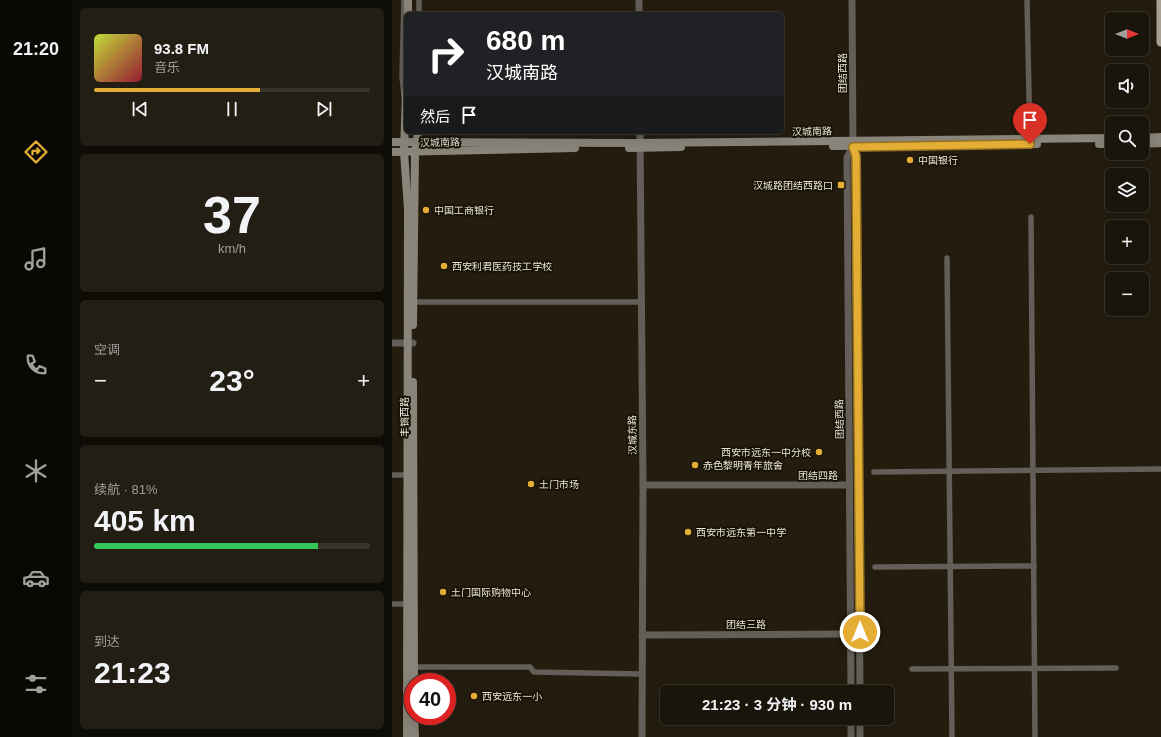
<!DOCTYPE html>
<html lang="zh">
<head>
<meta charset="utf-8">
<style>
  body { margin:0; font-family:Helvetica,"Noto Sans SC",sans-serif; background:#231e14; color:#f1f3f6; height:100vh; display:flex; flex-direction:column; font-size:15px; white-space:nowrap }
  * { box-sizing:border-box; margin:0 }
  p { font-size:13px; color:#9f9f9d }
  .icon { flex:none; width:22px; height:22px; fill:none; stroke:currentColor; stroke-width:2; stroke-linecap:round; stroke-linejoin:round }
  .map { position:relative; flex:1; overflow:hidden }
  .details { display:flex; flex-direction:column; gap:8px; padding:8px; background:#0e0c06; width:320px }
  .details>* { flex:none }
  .hud { position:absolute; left:12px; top:12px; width:380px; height:122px; border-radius:6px; box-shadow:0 4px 16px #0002,0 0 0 1px #38342c; background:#202124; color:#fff; overflow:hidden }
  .needle { width:26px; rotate:90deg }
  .buttons { position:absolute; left:713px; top:12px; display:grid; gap:8px }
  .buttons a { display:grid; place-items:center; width:44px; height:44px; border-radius:6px; background:#1a150b; box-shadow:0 4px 16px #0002,0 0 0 1px #38342c; font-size:20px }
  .speed { position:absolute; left:12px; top:673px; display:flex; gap:8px; font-size:20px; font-weight:700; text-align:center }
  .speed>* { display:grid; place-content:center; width:52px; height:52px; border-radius:50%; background:#1a150b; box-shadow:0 4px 16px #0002,0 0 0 1px #38342c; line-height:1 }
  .speed .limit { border:6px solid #d22; background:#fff; color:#111 }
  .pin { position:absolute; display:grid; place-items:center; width:34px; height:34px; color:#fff; margin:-41px -17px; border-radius:50% 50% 50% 0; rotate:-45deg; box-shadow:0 0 4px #0007 }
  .pin .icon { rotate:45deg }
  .me { position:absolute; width:44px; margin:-22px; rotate:0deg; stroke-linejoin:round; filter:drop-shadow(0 0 3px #0008) }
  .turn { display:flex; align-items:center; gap:14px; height:84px; padding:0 16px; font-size:18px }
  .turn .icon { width:52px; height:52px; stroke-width:2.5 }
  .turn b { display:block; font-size:28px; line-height:34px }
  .then { display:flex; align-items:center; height:38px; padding:0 16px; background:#0003; gap:8px; font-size:15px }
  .big { font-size:30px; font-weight:700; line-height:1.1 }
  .details .widget { flex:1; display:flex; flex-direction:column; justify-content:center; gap:6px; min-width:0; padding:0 14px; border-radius:6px; background:#231e14 }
  .details .dial { align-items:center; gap:0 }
  .dial b { font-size:52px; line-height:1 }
  .song { display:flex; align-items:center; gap:12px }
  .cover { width:48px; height:48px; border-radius:6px; background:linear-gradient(135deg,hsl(70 70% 55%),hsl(350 70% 35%)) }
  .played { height:4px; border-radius:2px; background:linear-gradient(90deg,#e4ae35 60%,#38342c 60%) }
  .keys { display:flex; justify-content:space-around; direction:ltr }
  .heat { display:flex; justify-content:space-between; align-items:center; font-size:22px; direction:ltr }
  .charge { height:6px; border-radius:3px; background:linear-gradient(90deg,#34c759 81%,#38342c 0) }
  .trip { position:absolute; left:268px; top:685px; width:234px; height:40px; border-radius:6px; background:#1a150b; box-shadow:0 4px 16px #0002,0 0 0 1px #38342c; font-weight:700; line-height:40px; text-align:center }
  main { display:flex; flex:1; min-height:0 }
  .tabs { display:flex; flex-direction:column; width:72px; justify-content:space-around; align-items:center; background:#0a0804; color:#9f9f9d }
  .tabs .icon { width:28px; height:28px }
  .tabs .on { color:#e4ae35 }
  .tabs b { font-size:18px; color:#f1f3f6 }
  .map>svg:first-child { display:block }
</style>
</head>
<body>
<main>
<nav class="tabs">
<b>21:20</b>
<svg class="icon on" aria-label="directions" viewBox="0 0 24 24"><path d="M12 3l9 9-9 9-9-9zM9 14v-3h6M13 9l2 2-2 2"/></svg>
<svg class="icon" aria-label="music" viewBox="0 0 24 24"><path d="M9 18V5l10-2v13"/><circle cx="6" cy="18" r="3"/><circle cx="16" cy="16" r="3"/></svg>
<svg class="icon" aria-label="phone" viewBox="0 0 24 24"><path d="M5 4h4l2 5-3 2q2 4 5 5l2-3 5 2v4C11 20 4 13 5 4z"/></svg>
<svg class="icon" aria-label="climate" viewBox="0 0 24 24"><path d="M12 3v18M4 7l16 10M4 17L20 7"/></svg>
<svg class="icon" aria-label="car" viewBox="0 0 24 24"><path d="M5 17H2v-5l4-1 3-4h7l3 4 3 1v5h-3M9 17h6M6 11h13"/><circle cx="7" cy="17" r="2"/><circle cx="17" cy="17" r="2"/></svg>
<svg class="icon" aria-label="filters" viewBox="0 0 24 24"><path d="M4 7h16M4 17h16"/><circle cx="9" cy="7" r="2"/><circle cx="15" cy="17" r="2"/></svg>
</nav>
<section class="details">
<div class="widget">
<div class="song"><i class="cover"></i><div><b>93.8 FM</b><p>音乐</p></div></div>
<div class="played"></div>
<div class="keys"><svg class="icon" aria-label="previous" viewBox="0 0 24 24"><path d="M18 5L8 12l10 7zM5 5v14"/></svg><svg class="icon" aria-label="pause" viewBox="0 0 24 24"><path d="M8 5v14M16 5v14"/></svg><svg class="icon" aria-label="next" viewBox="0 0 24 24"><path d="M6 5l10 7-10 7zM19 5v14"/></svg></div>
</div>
<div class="widget dial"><b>37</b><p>km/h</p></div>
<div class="widget"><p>空调</p>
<div class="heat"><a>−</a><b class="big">23°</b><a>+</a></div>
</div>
<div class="widget"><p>续航 · 81%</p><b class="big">405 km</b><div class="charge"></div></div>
<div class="widget"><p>到达</p><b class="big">21:23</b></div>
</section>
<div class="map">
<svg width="769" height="737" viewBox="0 0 769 737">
  <rect width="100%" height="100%" fill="#231c0f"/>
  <!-- green -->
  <path fill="#463102" d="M256 132H345V135L256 134Z"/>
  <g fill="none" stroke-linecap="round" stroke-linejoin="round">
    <!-- minor -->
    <g stroke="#635f58" stroke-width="5.5">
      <path d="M12 0 10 76 12 96"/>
      <path d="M27 0V14"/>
      <path d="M635 0 638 142"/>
      <path d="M639 217 643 737"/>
      <path d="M555 258 560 737"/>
      <path d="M22 302H249"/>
      <path d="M482 472 769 469"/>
      <path d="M0 475H16"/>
      <path d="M483 567 642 566"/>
      <path d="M0 604H18"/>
      <path d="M22 667H138L142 672 249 674"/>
      <path d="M520 669 724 668"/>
    </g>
    <!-- tertiary -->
    <g stroke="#635f58" stroke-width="7">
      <path d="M247 0V14"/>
      <path d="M460 0 461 147 464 156 468 692"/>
      <path d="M248 132 251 485 250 737"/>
      <path d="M0 343H21"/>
      <path d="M251 485H457"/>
      <path d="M250 635 459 634"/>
      <path d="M459 692 455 157 461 147"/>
      <path d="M459 718V737"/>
      <path d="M468 718V737"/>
    </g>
    <!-- secondary -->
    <g stroke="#8a857a" stroke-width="8">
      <path d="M16 0V14"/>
      <path d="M14 92 12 152 16 209 15 737"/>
      <path d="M750 138 769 137"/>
      <path d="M0 142 242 143 720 138"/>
      <path d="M707 144H720"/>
      <path d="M750 144 769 143"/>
      <path d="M441 146 645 144"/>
      <path d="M237 148 289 147"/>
      <path d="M0 152 183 148"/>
      <path d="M21 325 23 152 26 132"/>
      <path d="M21 382 22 682"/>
      <path d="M22 716 23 737"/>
    </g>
    <!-- primary -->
    <path stroke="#a9a294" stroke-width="9" d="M769 0V42"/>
  </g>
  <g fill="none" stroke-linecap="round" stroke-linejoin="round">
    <defs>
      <path id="route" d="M468 632 464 156 461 147 638 144"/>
    </defs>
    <!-- route casing -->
    <use href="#route" stroke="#947122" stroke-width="10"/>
    <!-- route -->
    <use href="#route" stroke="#e4ae35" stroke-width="7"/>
  </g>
  <!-- markers -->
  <g fill="#e4ae35" stroke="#191306" stroke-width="1.5">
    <circle cx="518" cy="160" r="4"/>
    <rect x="445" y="181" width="8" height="8" rx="2"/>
    <circle cx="34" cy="210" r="4"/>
    <circle cx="52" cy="266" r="4"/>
    <circle cx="427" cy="452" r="4"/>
    <circle cx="303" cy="465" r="4"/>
    <circle cx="139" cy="484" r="4"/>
    <circle cx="296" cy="532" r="4"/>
    <circle cx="51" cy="592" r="4"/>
    <circle cx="82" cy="696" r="4"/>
  </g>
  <g text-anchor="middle" stroke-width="4" stroke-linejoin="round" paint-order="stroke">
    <!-- street labels -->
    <g font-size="10" fill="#e8e3da" stroke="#191306">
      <text transform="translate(450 73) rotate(-90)" y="4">团结西路</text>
      <text transform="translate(420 131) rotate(-1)" y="4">汉城南路</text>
      <text transform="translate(48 142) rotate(-1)" y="4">汉城南路</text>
      <text transform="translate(12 417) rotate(-90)" y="4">丰镐西路</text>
      <text transform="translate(447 419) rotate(-91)" y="4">团结西路</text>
      <text transform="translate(240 435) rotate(-91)" y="4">汉城东路</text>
      <text x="426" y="479">团结四路</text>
      <text x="354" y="628">团结三路</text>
    </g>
    <!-- poi labels -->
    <g font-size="10" fill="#e8e3da" stroke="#191306" text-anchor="start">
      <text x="526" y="164">中国银行</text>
      <text x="441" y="189" text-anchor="end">汉城路团结西路口</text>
      <text x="42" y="214">中国工商银行</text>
      <text x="60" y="270">西安利君医药技工学校</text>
      <text x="419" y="456" text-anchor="end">西安市远东一中分校</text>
      <text x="311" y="469">赤色黎明青年旅舍</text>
      <text x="147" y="488">土门市场</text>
      <text x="304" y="536">西安市远东第一中学</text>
      <text x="59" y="596">土门国际购物中心</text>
      <text x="90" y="700">西安远东一小</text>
    </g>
  </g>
</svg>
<div class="buttons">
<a><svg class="needle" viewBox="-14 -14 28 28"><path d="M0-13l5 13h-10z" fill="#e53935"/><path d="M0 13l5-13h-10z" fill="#9f9f9d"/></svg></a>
<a><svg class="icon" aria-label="sound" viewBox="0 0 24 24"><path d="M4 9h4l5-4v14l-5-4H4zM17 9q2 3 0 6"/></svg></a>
<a><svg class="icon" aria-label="search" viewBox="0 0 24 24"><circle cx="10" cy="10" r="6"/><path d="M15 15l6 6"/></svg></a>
<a><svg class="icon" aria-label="layers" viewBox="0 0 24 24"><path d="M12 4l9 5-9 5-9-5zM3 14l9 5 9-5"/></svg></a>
<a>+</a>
<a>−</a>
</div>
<div class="speed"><div class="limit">40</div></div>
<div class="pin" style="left:638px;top:144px;background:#d93025"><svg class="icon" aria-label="arrive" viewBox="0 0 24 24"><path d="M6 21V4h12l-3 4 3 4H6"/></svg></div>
<svg class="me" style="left:468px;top:632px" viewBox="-20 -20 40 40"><circle r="17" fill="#e4ae35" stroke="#fff" stroke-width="3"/><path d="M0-11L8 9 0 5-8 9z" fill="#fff"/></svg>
<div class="trip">21:23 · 3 分钟 · 930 m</div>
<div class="hud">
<div class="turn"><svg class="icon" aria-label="right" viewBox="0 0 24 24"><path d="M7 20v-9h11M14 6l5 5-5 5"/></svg><div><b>680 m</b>汉城南路</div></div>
<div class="then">然后<svg class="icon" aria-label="arrive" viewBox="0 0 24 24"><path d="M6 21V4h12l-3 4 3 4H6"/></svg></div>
</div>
</div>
</main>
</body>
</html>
